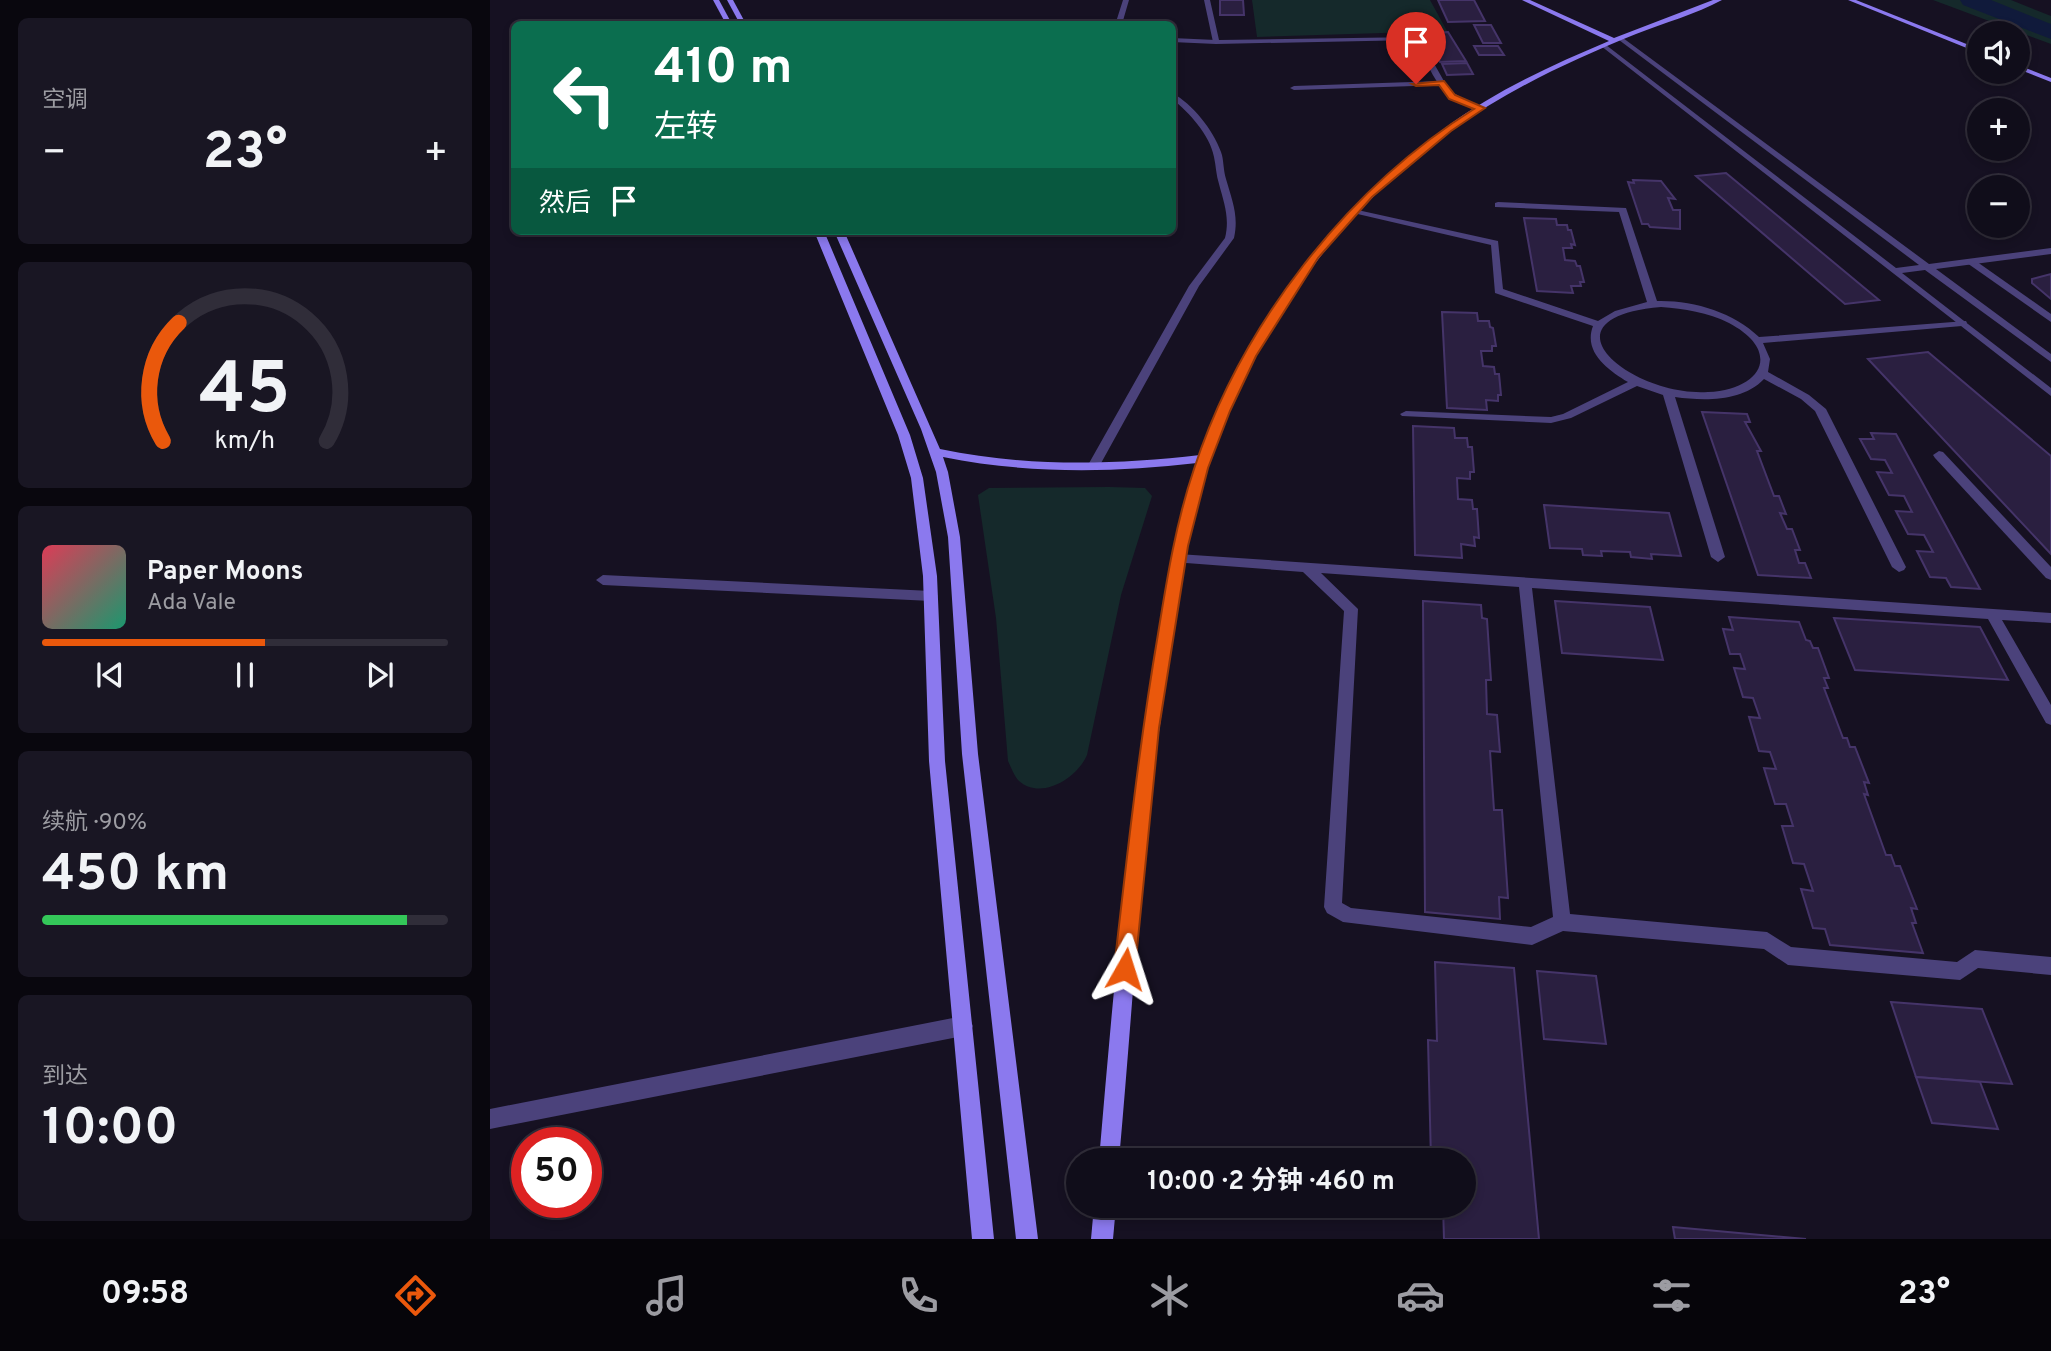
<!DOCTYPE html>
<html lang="zh">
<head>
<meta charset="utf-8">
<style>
  body { margin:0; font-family:Overpass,"Noto Sans SC",sans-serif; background:#191623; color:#f1f3f6; height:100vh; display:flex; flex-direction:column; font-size:26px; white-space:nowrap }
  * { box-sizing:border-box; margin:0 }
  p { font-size:23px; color:#9c9ca2 }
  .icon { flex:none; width:38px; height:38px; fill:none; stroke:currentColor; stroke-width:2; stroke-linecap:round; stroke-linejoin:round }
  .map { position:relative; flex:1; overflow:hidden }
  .sheet { display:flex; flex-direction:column; gap:18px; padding:18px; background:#09070e; width:490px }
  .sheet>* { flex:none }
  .hud { position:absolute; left:21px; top:21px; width:665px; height:214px; border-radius:10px; box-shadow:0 4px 10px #0003,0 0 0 2px #302d39; background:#0b6e4f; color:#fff; overflow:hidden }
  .controls { position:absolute; left:1477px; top:21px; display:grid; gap:14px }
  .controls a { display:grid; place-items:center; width:63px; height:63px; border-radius:50%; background:#100d1a; box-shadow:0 4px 10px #0003,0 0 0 2px #302d39; font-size:35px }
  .speed { position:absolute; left:21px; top:1127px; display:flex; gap:14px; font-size:35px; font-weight:700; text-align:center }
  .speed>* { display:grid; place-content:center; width:91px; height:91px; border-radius:50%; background:#100d1a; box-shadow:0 4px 10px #0003,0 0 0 2px #302d39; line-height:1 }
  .speed .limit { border:10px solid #d22; background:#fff; color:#111 }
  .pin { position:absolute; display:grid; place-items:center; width:60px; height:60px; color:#fff; margin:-72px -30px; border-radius:50% 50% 50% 0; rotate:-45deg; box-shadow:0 0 7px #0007 }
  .pin .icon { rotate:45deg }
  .me { position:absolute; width:77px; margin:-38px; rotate:6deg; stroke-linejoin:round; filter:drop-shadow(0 0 5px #0008) }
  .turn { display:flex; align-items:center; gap:24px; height:147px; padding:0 28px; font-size:32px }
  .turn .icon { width:91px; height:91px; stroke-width:2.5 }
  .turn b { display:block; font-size:49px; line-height:60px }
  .then { display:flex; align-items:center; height:66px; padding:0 28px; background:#0003; gap:14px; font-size:26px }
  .big { font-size:52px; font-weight:700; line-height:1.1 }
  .sheet .tile { flex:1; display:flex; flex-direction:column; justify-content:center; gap:10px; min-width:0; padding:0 24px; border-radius:10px; background:#191623 }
  .sheet .dial { align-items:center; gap:0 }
  .dial svg { height:182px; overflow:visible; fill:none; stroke:#302d39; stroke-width:7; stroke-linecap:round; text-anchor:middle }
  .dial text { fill:#f1f3f6; stroke:none }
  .song { display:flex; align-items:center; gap:21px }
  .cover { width:84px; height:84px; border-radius:10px; background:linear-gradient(135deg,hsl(350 70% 55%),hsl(160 70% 35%)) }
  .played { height:7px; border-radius:4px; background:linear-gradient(90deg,#ea580c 55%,#302d39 55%) }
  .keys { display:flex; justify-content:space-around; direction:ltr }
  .heat { display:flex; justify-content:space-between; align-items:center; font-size:38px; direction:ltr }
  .charge { height:10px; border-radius:5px; background:linear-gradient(90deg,#34c759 90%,#302d39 0) }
  .trip { position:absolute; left:576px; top:1148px; width:410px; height:70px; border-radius:35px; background:#100d1a; box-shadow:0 4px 10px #0003,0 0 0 2px #302d39; font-weight:700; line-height:70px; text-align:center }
  .dock { display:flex; height:112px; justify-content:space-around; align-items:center; background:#06050a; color:#9c9ca2 }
  .dock .icon { width:49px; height:49px }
  .dock .selected { color:#ea580c }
  .dock b { font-size:32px; color:#f1f3f6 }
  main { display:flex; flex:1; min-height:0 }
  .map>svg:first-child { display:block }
</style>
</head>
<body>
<main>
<section class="sheet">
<div class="tile"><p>空调</p>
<div class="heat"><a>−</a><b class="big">23°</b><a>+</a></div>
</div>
<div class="tile dial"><svg viewBox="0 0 100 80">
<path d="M14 69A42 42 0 1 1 86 69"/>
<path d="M14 69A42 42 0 0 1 21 17" stroke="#ea580c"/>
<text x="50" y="56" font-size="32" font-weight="700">45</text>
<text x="50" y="72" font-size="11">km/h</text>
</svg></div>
<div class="tile">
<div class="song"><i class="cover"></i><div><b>Paper Moons</b><p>Ada Vale</p></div></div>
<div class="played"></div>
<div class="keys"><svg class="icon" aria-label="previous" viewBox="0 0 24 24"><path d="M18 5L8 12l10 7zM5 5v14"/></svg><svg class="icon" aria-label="pause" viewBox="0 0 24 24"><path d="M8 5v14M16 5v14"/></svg><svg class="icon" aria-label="next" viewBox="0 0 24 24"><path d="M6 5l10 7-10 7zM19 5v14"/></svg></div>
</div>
<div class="tile"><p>续航 · 90%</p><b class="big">450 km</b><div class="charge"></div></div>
<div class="tile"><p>到达</p><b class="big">10:00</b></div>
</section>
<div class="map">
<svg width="1561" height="1239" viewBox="0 0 1561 1239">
  <rect width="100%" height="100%" fill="#161122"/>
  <!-- green -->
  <g fill="#15292b">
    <path d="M762 0H940L957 31 767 37Z"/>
    <path d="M1443 0H1521L1561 16V44Z"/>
    <path d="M619 487 655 488 662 496 631 595 597 755C588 777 552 801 529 781 524 776 521 767 518 761L506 618 488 495 499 488Z"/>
  </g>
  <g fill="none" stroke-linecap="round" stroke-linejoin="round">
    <!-- river -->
    <path fill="#101a3b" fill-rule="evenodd" d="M1470 0H1501L1561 24V39L1473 5Z"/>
  </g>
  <!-- building -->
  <g fill="#2a1f40" stroke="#453469" stroke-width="2">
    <path d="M730 0H753L754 15H730Z"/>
    <path d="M948 0H984L995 21 958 22Z"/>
    <path d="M984 25H1001L1011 43H993Z"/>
    <path d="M958 32 976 61 950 62 934 33Z"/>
    <path d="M984 46H1008L1014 55H989Z"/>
    <path d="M977 63 983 74 957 75 952 64Z"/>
    <path d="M1236 173 1389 300 1355 304 1206 176Z"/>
    <path d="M1143 180 1171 181 1185 199 1178 198 1183 210H1190V229L1160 227 1158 224H1152L1138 182 1144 183Z"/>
    <path d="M1034 218 1066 219 1067 225H1077L1078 230H1081L1085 245 1081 244 1082 248H1073L1075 260 1085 261 1087 266H1090L1094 282H1090L1091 286H1081L1083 293 1047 291Z"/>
    <path d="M1561 274V299L1542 283V279Z"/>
    <path d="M952 312 987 313 988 321H999L1000 327 1003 328 1006 346H1002V351H991L993 366 1004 367 1005 374H1009L1011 395H1008V401L996 400 997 410 957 408Z"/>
    <path d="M1438 352 1561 456V554L1378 359Z"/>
    <path d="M1212 412 1257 414 1260 422H1255L1271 451H1267L1284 496H1289L1296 514 1290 513 1297 529H1302L1310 550H1305L1309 563H1315L1321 578 1268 575Z"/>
    <path d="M923 426 964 428 965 438H977L978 447H982L984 472H980V479L967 478 968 499 982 500 983 509H987L989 538 984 537 985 546 971 544 972 558 925 555Z"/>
    <path d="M1381 433 1406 434 1490 589 1461 587 1456 578 1440 577 1427 551 1443 552 1434 535 1418 534 1406 511 1422 512 1414 496 1399 495 1387 472 1402 473 1395 460 1381 459 1370 439H1384Z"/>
    <path d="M1054 505 1179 513 1191 556 1161 554 1162 559 1141 557 1140 552 1111 551 1112 556 1093 555 1092 549 1060 548Z"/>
    <path d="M933 601 991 605 992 618 997 619 1001 680H996L997 714 1007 715 1010 752 1000 751 1004 810H1012L1018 898 1009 897 1010 919 935 912Z"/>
    <path d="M1065 601 1160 607 1173 660 1072 653Z"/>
    <path d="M1239 617 1309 622 1316 640 1320 641 1323 648H1328L1339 678H1334L1338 688H1334L1353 738H1357L1360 747H1365L1379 783 1374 782 1378 795 1374 794 1396 855H1401L1405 866H1410L1427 909 1421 908 1426 923H1422L1433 953 1340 945 1335 929 1323 928 1311 889 1323 891 1314 864 1303 863 1292 826H1303L1296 804H1285L1274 768 1286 769 1280 752 1269 751 1259 717 1270 718 1263 698 1253 697 1244 668 1255 669 1250 654H1240L1233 629 1243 630Z"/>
    <path d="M1344 618 1490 627 1518 680 1365 670Z"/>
    <path d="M945 962 1024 968 1049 1239H954L953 1206H973V1160H941L938 1040 947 1041Z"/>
    <path d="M1047 971 1106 976 1116 1044 1054 1039Z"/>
    <path d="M1401 1002 1492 1009 1522 1084 1426 1077Z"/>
    <path d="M1426 1077 1490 1082 1508 1129 1442 1123Z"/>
    <path d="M1183 1227 1316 1239H1185Z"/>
  </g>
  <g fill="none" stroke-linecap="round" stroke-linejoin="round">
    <!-- lane -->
    <g fill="#4b427b" fill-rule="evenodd">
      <path d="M682 38 726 40 729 42 726 44 682 42Z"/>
      <path d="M951 81 954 85 804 90 800 88 804 86Z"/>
      <path d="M1008 202 1136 208 1167 301C1203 300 1243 312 1269 337L1476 321 1477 323 1472 326 1273 343 1280 359 1278 372 1319 395 1336 409 1416 567 1414 570 1409 572 1402 567 1325 411 1311 399 1274 379C1252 402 1214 401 1185 397L1235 557 1228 562 1221 557 1173 395 1147 386 1081 418 1061 423 912 416 910 414 916 411 1061 417 1073 414 1138 382C1118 370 1093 352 1103 326L1005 293 1001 245 859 212 863 209 1008 241 1013 289 1108 321 1125 311 1157 302 1129 212 1005 207V203ZM1171 307C1194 309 1218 312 1239 323 1292 351 1273 389 1218 392 1141 397 1045 318 1171 307Z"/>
      <path d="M1477 259H1483L1561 314V322L1477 263Z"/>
      <path d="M1449 451 1453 452 1561 567V580L1556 578 1445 458 1443 455Z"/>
      <path d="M688 554 1561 613V623L1512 620 1561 705V725L1556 723 1498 619 1042 588 1080 914 1277 932 1301 947 1467 962 1485 950 1561 957V975L1488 968 1470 980 1298 965 1274 949 1073 931 1042 945 853 922 837 913 834 907 854 611 813 572 683 562 681 559ZM831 573 1029 587 1063 917 1041 927 861 908 852 903 868 609Z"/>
      <path d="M113 575 441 591 448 596 441 601 113 585 106 580Z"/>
    </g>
    <!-- street -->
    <g fill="#4b427b" fill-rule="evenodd">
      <path d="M633 0H639L632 24H585L588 22H626Z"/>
      <path d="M714 0H720L729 40 929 37 959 90 972 98 994 108 990 110C946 96 945 77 925 40L726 44 723 42Z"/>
      <path d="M1129 38H1133L1439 264 1561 248V254L1446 269 1561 354V362L1435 270 1412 273 1561 388V396L1111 46 1116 45 1406 268 1429 265 1129 40Z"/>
      <path d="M682 93C703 104 723 130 731 152 734 160 733 170 736 179 742 200 749 216 744 238L709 286 610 465 604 469 598 465 699 286 735 238C740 218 734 203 729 184 726 175 726 166 724 157 720 135 699 112 682 99Z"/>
      <path d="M473 1016 480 1019 483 1026 480 1033 473 1036 0 1129V1109Z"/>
    </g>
    <!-- secondary -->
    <g fill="#8b79ee" fill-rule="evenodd">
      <path d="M223 0H229L242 24H236Z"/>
      <path d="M237 0H243L256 24H250Z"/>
      <path d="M1032 0H1040L1124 38 1223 0H1232C1206 14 1174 23 1146 34 1082 60 1019 89 962 130 841 216 750 350 710 493 691 559 684 629 674 697 651 851 643 1006 629 1160H609C623 996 637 832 663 670 674 601 682 529 707 463 622 473 537 474 453 457L458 472 470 537 488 754 548 1239H526L472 754 458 537 446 472 431 429 344 231H354L450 449C536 467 623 465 710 455 760 325 842 210 955 128 1005 91 1062 65 1119 41Z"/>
      <path d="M1358 0H1366L1489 49V53Z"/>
      <path d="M1528 65 1561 78V82L1528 69Z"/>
      <path d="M324 231H334L420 435 433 478 447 576 455 761 504 1239H482L439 761 433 576 421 478 408 435Z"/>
      <path d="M604 1206H626L623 1239H601Z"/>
    </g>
  </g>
  <!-- route -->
  <path fill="#ea580c" stroke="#983908" stroke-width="2" d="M954 81 965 95 995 108 961 131 882 197 828 258 766 356 740 411 718 468 698 546 669 728 645 969 642 976 635 979 627 976 624 969C637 857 649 745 668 634 677 578 686 522 704 469 751 325 856 189 984 109L959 99 949 85 926 86 922 84Z"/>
</svg>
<div class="controls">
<a><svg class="icon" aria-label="sound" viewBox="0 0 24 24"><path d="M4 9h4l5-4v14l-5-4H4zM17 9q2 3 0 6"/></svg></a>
<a>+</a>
<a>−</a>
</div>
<div class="speed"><div class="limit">50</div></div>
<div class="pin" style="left:926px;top:84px;background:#d93025"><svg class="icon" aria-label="arrive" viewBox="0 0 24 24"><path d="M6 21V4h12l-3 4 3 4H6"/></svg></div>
<svg class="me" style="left:635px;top:969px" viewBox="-20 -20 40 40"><path d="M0-17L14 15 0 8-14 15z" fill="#ea580c" stroke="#fff" stroke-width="4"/></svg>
<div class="trip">10:00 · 2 分钟 · 460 m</div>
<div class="hud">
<div class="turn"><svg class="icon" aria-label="left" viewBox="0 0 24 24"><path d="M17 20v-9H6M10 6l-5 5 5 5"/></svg><div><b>410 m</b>左转</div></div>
<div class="then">然后<svg class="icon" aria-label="arrive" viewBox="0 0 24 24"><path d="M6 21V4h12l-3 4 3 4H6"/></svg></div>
</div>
</div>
</main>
<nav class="dock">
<b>09:58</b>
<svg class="icon selected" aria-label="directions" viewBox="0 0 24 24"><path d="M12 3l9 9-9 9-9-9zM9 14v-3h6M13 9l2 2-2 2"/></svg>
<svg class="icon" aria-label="music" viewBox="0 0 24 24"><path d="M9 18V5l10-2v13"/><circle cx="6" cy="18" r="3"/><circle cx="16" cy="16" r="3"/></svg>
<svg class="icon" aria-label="phone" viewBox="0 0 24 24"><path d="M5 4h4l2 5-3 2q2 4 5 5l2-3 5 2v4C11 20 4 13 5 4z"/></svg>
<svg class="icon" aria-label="climate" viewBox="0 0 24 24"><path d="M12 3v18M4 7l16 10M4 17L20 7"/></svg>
<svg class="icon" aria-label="car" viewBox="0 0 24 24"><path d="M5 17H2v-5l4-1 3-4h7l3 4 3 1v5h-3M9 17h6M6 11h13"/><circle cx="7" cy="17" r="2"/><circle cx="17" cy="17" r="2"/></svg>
<svg class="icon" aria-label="filters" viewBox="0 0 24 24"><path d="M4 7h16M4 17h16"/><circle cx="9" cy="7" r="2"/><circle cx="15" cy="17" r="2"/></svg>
<b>23°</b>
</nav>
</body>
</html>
